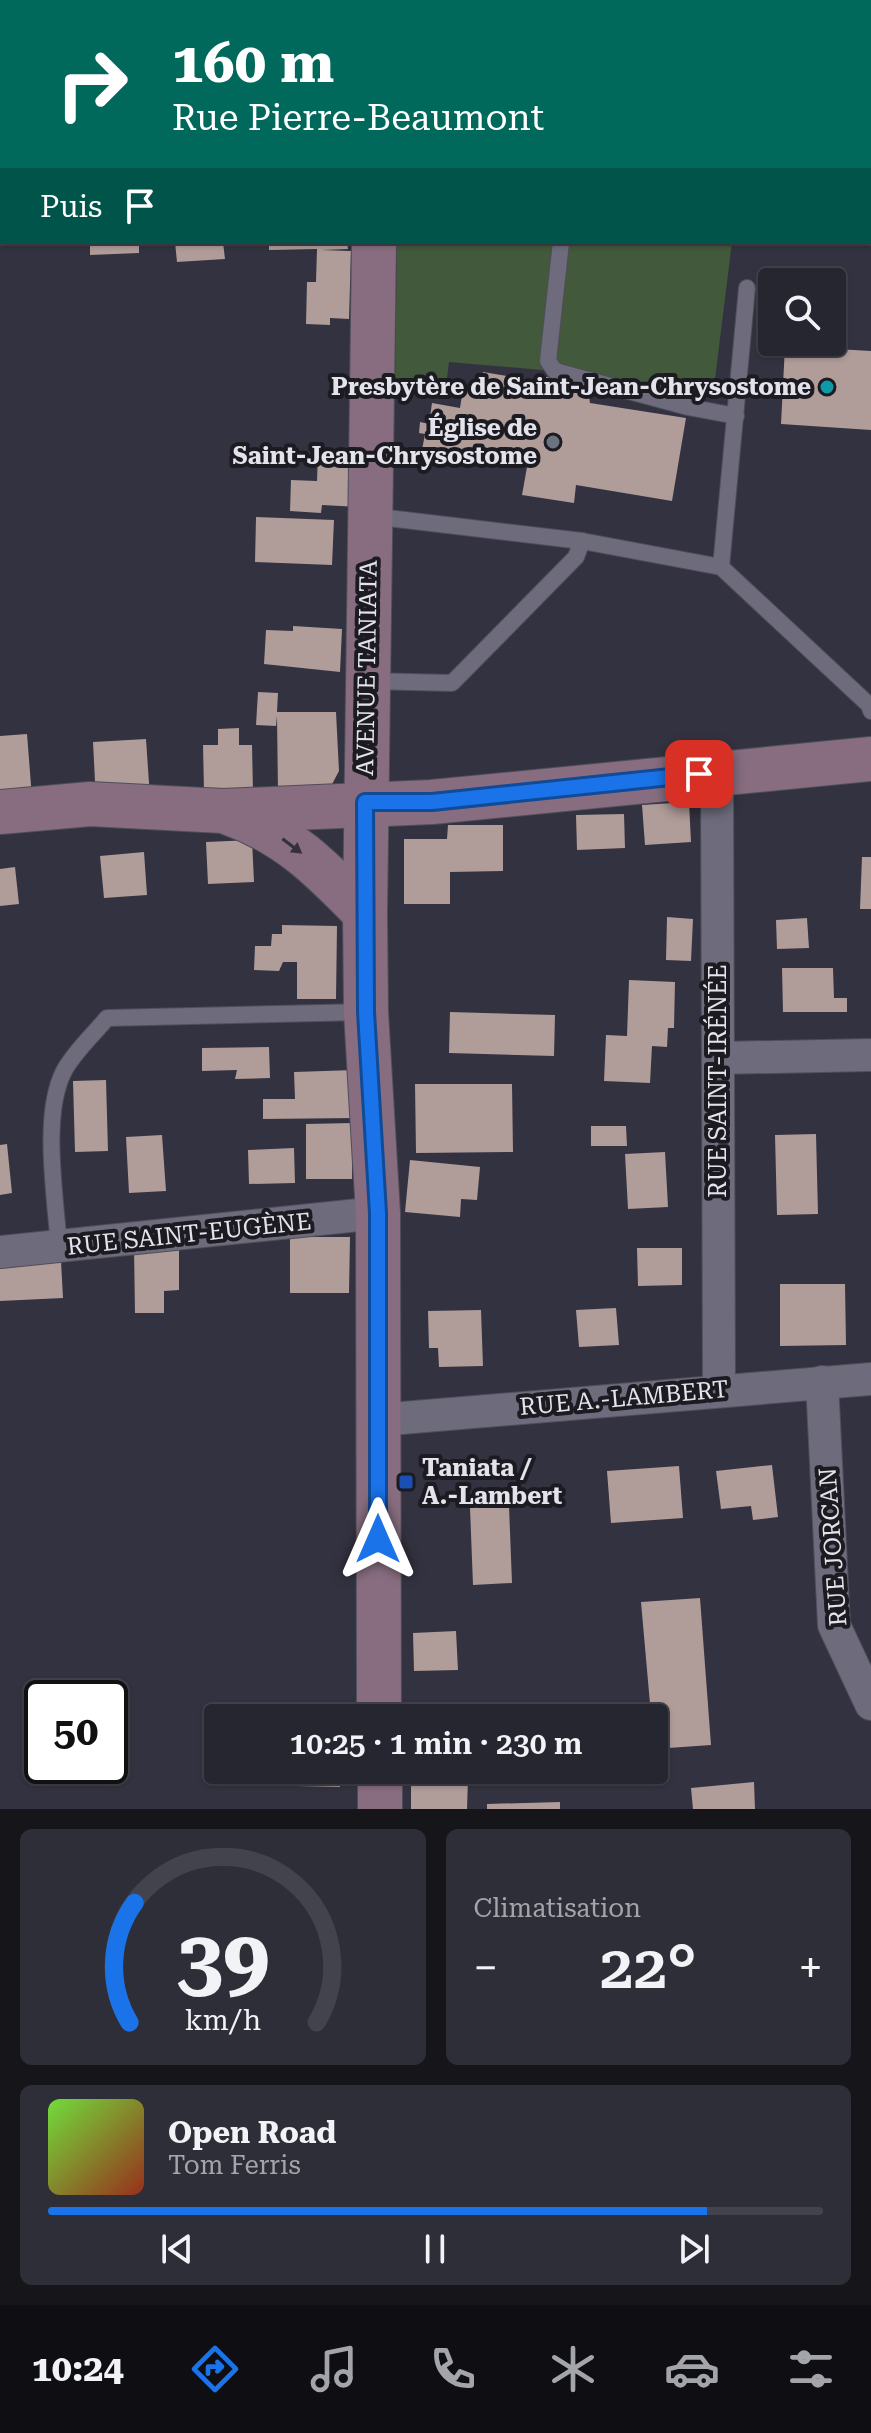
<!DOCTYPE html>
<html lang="fr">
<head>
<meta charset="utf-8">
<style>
  body { margin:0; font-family:"Roboto Serif",serif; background:#2e2e38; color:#f1f3f6; height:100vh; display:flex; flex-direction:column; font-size:30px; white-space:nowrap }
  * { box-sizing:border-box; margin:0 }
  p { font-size:26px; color:#a4a5ab }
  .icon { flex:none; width:44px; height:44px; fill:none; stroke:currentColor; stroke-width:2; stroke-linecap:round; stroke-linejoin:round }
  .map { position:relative; height:1809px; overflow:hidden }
  .details { display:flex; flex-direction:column; gap:20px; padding:20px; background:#15151a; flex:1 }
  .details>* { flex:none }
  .guide { position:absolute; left:0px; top:0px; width:872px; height:244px; box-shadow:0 2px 6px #0004,0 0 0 2px #42434c; background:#00695c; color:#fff; overflow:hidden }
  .controls { position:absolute; left:758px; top:268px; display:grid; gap:16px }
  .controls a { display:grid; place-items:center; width:88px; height:88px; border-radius:8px; background:#262630; box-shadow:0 2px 6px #0004,0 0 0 2px #42434c; font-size:40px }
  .speed { position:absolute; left:24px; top:1680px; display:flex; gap:16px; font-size:40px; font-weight:700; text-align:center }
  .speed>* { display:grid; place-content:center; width:104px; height:104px; border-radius:50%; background:#262630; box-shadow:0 2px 6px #0004,0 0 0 2px #42434c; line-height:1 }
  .speed .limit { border:4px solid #111; border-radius:12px; background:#fff; color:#111 }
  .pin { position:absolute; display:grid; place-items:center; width:68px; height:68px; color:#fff; margin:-34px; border-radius:16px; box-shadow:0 4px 12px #0006 }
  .me { position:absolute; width:88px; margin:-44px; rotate:0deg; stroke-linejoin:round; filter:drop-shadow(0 0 6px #0008) }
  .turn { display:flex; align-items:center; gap:28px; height:168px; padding:0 40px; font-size:36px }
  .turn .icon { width:104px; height:104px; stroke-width:2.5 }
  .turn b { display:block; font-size:56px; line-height:68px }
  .then { display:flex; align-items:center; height:76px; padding:0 40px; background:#0003; gap:16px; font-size:30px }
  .big { font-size:60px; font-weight:600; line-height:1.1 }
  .details .tile { flex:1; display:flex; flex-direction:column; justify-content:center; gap:12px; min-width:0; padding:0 28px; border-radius:12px; background:#2e2e38 }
  .details .dial { align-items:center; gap:0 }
  .dial svg { height:208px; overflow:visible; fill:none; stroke:#42434c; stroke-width:7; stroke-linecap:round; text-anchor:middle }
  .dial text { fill:#f1f3f6; stroke:none }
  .song { display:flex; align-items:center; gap:24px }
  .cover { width:96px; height:96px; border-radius:12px; background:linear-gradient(135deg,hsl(100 70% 55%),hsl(10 70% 35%)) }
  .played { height:8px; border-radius:4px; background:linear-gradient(90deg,#1a73e8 85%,#42434c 85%) }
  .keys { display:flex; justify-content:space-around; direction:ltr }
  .heat { display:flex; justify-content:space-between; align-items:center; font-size:44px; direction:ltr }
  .details .tiles { flex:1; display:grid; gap:20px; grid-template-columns:1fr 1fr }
  .tile:last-child { grid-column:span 2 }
  .trip { position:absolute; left:204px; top:1704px; width:464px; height:80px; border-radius:8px; background:#262630; box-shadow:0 2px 6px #0004,0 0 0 2px #42434c; font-weight:600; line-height:80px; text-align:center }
  .menu { display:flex; height:128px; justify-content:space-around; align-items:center; background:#0f0f13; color:#a4a5ab }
  .menu .icon { width:56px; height:56px }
  .menu .active { color:#1a73e8 }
  .menu b { font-size:36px; color:#f1f3f6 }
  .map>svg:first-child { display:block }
</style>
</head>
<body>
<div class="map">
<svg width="871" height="1809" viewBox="0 0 871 1809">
  <rect width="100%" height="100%" fill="#333240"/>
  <!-- green -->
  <g fill="#43593b">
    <path d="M535 0H871V190L870 2Z"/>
    <path d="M397 242H732L714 387 696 402 577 373 449 362 446 386 395 383Z"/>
  </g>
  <!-- building -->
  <g fill="#b09c99">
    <path d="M90 242H139V253L90 255Z"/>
    <path d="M175 242H223L225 259 177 262Z"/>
    <path d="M269 242H347L348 249 321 250 351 251 349 319 330 318V325L306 324 307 282H316L317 249 269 250Z"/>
    <path d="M785 346 871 351V430L781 424Z"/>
    <path d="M483 372 538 381 539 376 587 383 590 403 686 418 672 501 576 485 574 503 522 495 527 467 482 456 422 450 425 434 419 433 420 422 429 424 432 403 460 408 463 389 479 392Z"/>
    <path d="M318 454 362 456 359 507 322 505 321 513 290 511 291 480 317 481Z"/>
    <path d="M256 517 334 520 332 565 255 562Z"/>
    <path d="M293 626 342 629 340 672 264 664 266 630 293 631Z"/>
    <path d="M258 692 278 693 277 712H336L339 771 329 790 278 792 277 716 276 726 256 725Z"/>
    <path d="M239 728V745H252L253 792H204L203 745H218V729Z"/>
    <path d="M27 734 32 798 0 800V736Z"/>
    <path d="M146 739 150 798 96 801 93 742Z"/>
    <path d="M689 802 691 842 645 845 642 805Z"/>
    <path d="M624 814 625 848 577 850 576 815Z"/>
    <path d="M448 825H503V871L450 872V904H404V839H447Z"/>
    <path d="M252 840 254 882 208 884 206 842Z"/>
    <path d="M144 852 147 895 104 898 100 856Z"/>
    <path d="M862 857H871V909H860Z"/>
    <path d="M15 867 19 904 0 906V869Z"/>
    <path d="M667 917 693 919 691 961 666 960Z"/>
    <path d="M807 918 809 948 777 949 776 920Z"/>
    <path d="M282 925 337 926 336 999H297V962H283L279 971 254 970 255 946H271L272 934H282Z"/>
    <path d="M782 968H833L834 998H847V1012H783Z"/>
    <path d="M629 980 675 982 674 1028H668L667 1047 652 1046 650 1083 604 1081 606 1035 627 1036Z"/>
    <path d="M450 1012 555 1015 554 1056 449 1053Z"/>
    <path d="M269 1047 270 1078 235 1079 237 1070 202 1071V1048Z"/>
    <path d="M355 1070 356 1118 263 1119V1099H295L294 1072Z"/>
    <path d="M106 1080 108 1151 75 1152 73 1081Z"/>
    <path d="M415 1084H512L513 1152 416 1153Z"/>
    <path d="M352 1123V1179H306V1124Z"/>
    <path d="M591 1126H626L627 1146H591Z"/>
    <path d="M816 1134 818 1214 777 1215 775 1135Z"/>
    <path d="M162 1135 166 1191 129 1193 126 1137Z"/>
    <path d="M7 1144 12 1193 0 1195V1145Z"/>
    <path d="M294 1148 295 1183 249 1184 248 1150Z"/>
    <path d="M665 1152 668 1207 628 1209 625 1154Z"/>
    <path d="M410 1160 480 1167 477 1200 461 1199 460 1217 405 1212Z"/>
    <path d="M290 1237H350L349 1293H290Z"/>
    <path d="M134 1248H179V1290L164 1291V1313H135Z"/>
    <path d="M637 1248H682V1285L638 1286Z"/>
    <path d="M61 1261 63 1298 0 1301V1264Z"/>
    <path d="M780 1284H845L846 1345 780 1346Z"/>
    <path d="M616 1308 619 1345 579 1347 576 1310Z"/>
    <path d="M481 1310 483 1366 439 1367 438 1348H429L428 1311Z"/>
    <path d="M772 1465 778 1517 753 1520 751 1506 721 1509 716 1471Z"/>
    <path d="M679 1466 683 1518 611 1523 607 1471Z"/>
    <path d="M509 1506 512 1583 473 1585 470 1508Z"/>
    <path d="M700 1598 711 1745 654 1749 641 1602Z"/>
    <path d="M456 1631 458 1670 414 1671 413 1633Z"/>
    <path d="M296 1770H340V1787L295 1786Z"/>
    <path d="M411 1775 468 1777 467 1809H411Z"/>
    <path d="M754 1782 755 1809H693L691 1788Z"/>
    <path d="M560 1802V1809H487V1804Z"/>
  </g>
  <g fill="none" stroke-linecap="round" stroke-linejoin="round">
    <defs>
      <g id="lane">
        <path d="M561 242 548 361 555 371 688 407 736 416"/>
        <path d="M371 516 582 541 721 567 869 705 871 711"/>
        <path d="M721 567 747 288"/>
        <path d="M368 681 452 683 576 557 582 541"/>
        <path d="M59 1248C56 1200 41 1115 64 1071 74 1052 94 1034 107 1018L364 1012"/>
      </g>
      <g id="street">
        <path d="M534 2 535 0"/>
        <path d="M0 188H2"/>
        <path d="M717 772 719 1390"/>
        <path d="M718 1058 871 1055"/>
        <path d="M0 1252 378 1213"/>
        <path d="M822 1382 834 1625 871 1704"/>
        <path d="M378 1420 871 1379"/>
      </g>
      <g id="secondary">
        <path d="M374 0V2"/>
        <path d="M374 242 365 913 366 1012 378 1213 379 1718"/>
        <path d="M0 812 90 804 223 811 432 802 871 759"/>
        <path d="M229 813C288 834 322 869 365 913"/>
        <path d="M380 1770V1809"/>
      </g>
    </defs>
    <!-- lane casing -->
    <use href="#lane" stroke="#4f4e59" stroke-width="18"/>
    <!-- street casing -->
    <use href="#street" stroke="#4f4e59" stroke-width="34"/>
    <!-- secondary casing -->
    <use href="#secondary" stroke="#4f4e59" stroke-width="46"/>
    <!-- lane -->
    <use href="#lane" stroke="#6e6c7c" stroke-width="16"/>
    <!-- street -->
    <use href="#street" stroke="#6e6c7c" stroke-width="32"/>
    <!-- secondary -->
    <use href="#secondary" stroke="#876d7f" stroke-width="44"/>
  </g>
  <!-- one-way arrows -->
  <defs><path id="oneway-solid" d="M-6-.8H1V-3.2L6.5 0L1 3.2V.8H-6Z" transform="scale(2)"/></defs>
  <use fill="#363038" href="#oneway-solid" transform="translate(292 846) rotate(37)"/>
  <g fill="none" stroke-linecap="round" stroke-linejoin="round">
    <defs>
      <path id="route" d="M378 1539V1213L366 1012 365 802H432L699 774"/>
    </defs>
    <!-- route casing -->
    <use href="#route" stroke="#114b97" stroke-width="20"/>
    <!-- route -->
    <use href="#route" stroke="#1a73e8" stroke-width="14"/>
  </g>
  <!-- markers -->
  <circle fill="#0f9aa8" stroke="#1b1b21" stroke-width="3" cx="827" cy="387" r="8"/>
  <circle fill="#6b7280" stroke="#1b1b21" stroke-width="3" cx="553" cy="442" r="8"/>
  <rect fill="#1a4fb4" stroke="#1b1b21" stroke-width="3" x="398" y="1474" width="16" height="16" rx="4"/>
  <g text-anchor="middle" stroke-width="8" stroke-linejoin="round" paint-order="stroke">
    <!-- poi labels -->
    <g font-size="24" font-weight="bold" fill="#e4e3ec" stroke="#1b1b21" text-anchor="end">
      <text x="811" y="395">Presbytère de Saint-Jean-Chrysostome</text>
      <text x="537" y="436">Église de<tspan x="537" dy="28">Saint-Jean-Chrysostome</tspan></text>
      <text x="422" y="1476" text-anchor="start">Taniata /<tspan x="422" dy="28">A.-Lambert</tspan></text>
    </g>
    <!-- street labels -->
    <g font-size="24" fill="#e4e3ec" stroke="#1b1b21">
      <text transform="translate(367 668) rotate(-89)" y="8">AVENUE TANIATA</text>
      <text transform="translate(718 1081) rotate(-90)" y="8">RUE SAINT-IRÉNÉE</text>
      <text transform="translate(189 1234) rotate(-6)" y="8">RUE SAINT-EUGÈNE</text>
      <text transform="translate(624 1398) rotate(-5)" y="8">RUE A.-LAMBERT</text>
      <text transform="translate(833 1547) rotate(-94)" y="8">RUE JORCAN</text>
    </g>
  </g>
</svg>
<div class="controls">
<a><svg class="icon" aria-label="search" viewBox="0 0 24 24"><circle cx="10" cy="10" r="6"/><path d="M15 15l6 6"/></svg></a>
</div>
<div class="speed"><div class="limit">50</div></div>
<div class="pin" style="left:699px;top:774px;background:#d93025"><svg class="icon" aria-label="arrive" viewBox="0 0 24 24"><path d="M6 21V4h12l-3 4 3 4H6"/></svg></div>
<svg class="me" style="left:378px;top:1539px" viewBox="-20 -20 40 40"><path d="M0-17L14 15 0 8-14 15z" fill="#1a73e8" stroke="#fff" stroke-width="4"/></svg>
<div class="trip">10:25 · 1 min · 230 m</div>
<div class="guide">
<div class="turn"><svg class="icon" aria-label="right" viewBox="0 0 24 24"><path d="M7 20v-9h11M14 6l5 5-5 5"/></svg><div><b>160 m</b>Rue Pierre-Beaumont</div></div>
<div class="then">Puis<svg class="icon" aria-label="arrive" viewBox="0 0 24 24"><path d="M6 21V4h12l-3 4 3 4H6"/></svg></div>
</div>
</div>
<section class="details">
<div class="tiles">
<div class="tile dial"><svg viewBox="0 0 100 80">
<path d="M14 69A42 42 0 1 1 86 69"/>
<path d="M14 69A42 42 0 0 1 16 23" stroke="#1a73e8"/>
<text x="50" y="56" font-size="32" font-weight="700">39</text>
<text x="50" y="72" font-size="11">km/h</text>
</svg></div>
<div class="tile"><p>Climatisation</p>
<div class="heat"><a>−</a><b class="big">22°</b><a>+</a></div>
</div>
<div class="tile">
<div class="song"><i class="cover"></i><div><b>Open Road</b><p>Tom Ferris</p></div></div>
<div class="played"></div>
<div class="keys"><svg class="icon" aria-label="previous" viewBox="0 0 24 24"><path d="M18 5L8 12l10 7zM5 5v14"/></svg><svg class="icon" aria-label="pause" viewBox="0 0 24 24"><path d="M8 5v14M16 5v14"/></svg><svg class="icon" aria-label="next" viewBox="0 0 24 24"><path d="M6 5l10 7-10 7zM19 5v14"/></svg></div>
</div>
</div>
</section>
<nav class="menu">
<b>10:24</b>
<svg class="icon active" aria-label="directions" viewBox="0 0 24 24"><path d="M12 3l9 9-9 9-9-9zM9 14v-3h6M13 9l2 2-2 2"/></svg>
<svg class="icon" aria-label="music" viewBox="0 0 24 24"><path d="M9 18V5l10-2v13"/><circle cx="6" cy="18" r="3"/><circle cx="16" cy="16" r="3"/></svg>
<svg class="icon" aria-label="phone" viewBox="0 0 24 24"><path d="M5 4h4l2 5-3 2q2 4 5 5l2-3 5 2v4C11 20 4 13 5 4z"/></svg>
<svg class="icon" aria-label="climate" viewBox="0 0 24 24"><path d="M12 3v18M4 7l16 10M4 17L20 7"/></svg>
<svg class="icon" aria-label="car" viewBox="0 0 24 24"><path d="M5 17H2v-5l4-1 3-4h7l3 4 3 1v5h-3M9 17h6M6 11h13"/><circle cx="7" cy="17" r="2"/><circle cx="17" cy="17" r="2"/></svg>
<svg class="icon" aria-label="filters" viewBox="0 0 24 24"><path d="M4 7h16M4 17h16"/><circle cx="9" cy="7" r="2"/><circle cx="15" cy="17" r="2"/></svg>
</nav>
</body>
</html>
